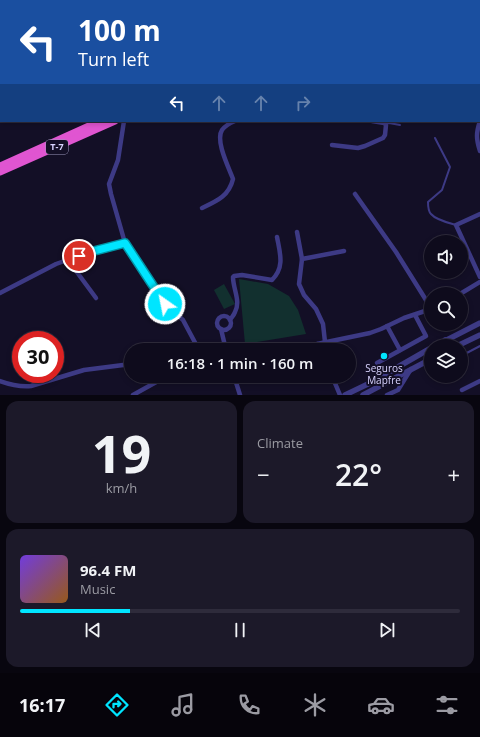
<!DOCTYPE html>
<html lang="en">
<head>
<meta charset="utf-8">
<style>
  body { margin:0; font-family:"Open Sans",sans-serif; background:#1c1929; color:#f1f3f6; height:100vh; display:flex; flex-direction:column; font-size:15px; white-space:nowrap }
  * { box-sizing:border-box; margin:0 }
  p { font-size:13px; color:#9b9ba3 }
  .icon { flex:none; width:22px; height:22px; fill:none; stroke:currentColor; stroke-width:2; stroke-linecap:round; stroke-linejoin:round }
  .map { position:relative; height:395px; overflow:hidden }
  .details { display:flex; flex-direction:column; gap:6px; padding:6px; background:#08060f; flex:1 }
  .details>* { flex:none }
  .top-card { position:absolute; left:0px; top:0px; width:480px; height:122px; box-shadow:0 2px 6px #0003,0 0 0 1px #2e2b3b; background:#1a4fa0; color:#fff; overflow:hidden }
  .controls { position:absolute; left:424px; top:235px; display:grid; gap:8px }
  .controls a { display:grid; place-items:center; width:44px; height:44px; border-radius:50%; background:#0e0b1c; box-shadow:0 2px 6px #0003,0 0 0 1px #2e2b3b; font-size:20px }
  .speed { position:absolute; left:12px; top:331px; display:flex; gap:8px; font-size:20px; font-weight:700; text-align:center }
  .speed>* { display:grid; place-content:center; width:52px; height:52px; border-radius:50%; background:#0e0b1c; box-shadow:0 2px 6px #0003,0 0 0 1px #2e2b3b; line-height:1 }
  .speed .limit { border:6px solid #d22; background:#fff; color:#111 }
  .pin { position:absolute; display:grid; place-items:center; width:34px; height:34px; color:#fff; margin:-17px; border:2px solid #fff; border-radius:50%; box-shadow:0 1px 4px #0007 }
  .me { position:absolute; width:44px; margin:-22px; rotate:327deg; stroke-linejoin:round; filter:drop-shadow(0 0 3px #0008) }
  .turn { display:flex; align-items:center; gap:14px; height:84px; padding:0 12px; font-size:18px }
  .turn .icon { width:52px; height:52px; stroke-width:2.5 }
  .turn b { display:block; font-size:28px; line-height:34px }
  .lanes { display:flex; align-items:center; height:38px; padding:0 12px; background:#0003; justify-content:center; gap:20px; direction:ltr }
  .lanes .off { opacity:.35 }
  .big { font-size:30px; font-weight:600; line-height:1.1 }
  .details .widget { flex:1; display:flex; flex-direction:column; justify-content:center; gap:6px; min-width:0; padding:0 14px; border-radius:12px; background:#1c1929 }
  .details .dial { align-items:center; gap:0 }
  .dial b { font-size:52px; line-height:1 }
  .song { display:flex; align-items:center; gap:12px }
  .cover { width:48px; height:48px; border-radius:6px; background:linear-gradient(135deg,hsl(260 70% 55%),hsl(30 70% 35%)) }
  .played { height:4px; border-radius:2px; background:linear-gradient(90deg,#00e5ff 25%,#2e2b3b 25%) }
  .keys { display:flex; justify-content:space-around; direction:ltr }
  .heat { display:flex; justify-content:space-between; align-items:center; font-size:22px; direction:ltr }
  .details .tiles { flex:1; display:grid; gap:6px; grid-template-columns:1fr 1fr }
  .widget:last-child { grid-column:span 2 }
  .trip { position:absolute; left:124px; top:343px; width:232px; height:40px; border-radius:20px; background:#0e0b1c; box-shadow:0 2px 6px #0003,0 0 0 1px #2e2b3b; font-weight:600; line-height:40px; text-align:center }
  .tabs { display:flex; height:64px; justify-content:space-around; align-items:center; background:#06040b; color:#9b9ba3 }
  .tabs .icon { width:28px; height:28px }
  .tabs .current { color:#00e5ff }
  .tabs b { font-size:18px; color:#f1f3f6 }
  .map>svg:first-child { display:block }
</style>
</head>
<body>
<div class="map">
<svg width="480" height="395" viewBox="0 0 480 395">
  <rect width="100%" height="100%" fill="#130f26"/>
  <!-- green -->
  <g fill="#12302f">
    <path d="M239 279 268 284 289 296 298 310 306 334 245 344Z"/>
    <path d="M224 284 235 304 224 309 214 290Z"/>
  </g>
  <g fill="none" stroke-linecap="round" stroke-linejoin="round">
    <!-- service -->
    <g stroke="#3d3a85" stroke-width="2">
      <path d="M385 124 389 123 400 125"/>
      <path d="M435 138 450 167 442 190 428 202C428 206 428 211 431 214 436 220 449 223 456 225"/>
      <path d="M461 356 480 346"/>
    </g>
    <!-- minor -->
    <g stroke="#3d3a85" stroke-width="4.5">
      <path d="M119 0V1"/>
      <path d="M239 0 240 1"/>
      <path d="M273 0V1"/>
      <path d="M471 0V1"/>
      <path d="M0 38H1"/>
      <path d="M479 51H480"/>
      <path d="M479 59 480 61"/>
      <path d="M124 121 118 160 109 184 111 194 125 243 165 304 183 320 199 350"/>
      <path d="M480 121C476 133 476 139 480 151"/>
      <path d="M332 145 358 148 365 146 383 138 385 135 386 125 384 123 372 121"/>
      <path d="M355 194 396 252 431 308"/>
      <path d="M202 208C217 201 229 196 233 179 229 168 215 141 222 130 225 126 230 123 235 121"/>
      <path d="M480 214 456 225 480 277"/>
      <path d="M297 232 302 259 299 284 304 295 316 309 323 324 325 342"/>
      <path d="M302 259 344 251"/>
      <path d="M68 260 96 298"/>
      <path d="M0 293 56 264 90 252 125 243"/>
      <path d="M460 294 480 282"/>
      <circle cx="224" cy="323" r="7"/>
      <path d="M230 320C232 317 234 315 235 312 241 301 233 289 233 277L234 276 242 275 272 280C285 267 280 253 277 237"/>
      <path d="M387 326 400 350"/>
      <path d="M221 329 226 350"/>
      <path d="M317 344 320 350"/>
      <path d="M268 350 317 344 370 333 381 329 404 318 431 309"/>
      <path d="M377 363 426 336 415 315"/>
      <path d="M234 376 240 395"/>
      <path d="M332 376 340 395"/>
      <path d="M0 381C11 385 19 387 31 386L84 370 131 364"/>
      <path d="M462 390 480 381"/>
      <path d="M133 395 167 376"/>
      <path d="M387 395 398 390 411 369"/>
    </g>
    <!-- tertiary -->
    <g stroke="#3d3a85" stroke-width="5.5">
      <path d="M445 340 449 346"/>
      <path d="M435 346 480 323"/>
      <path d="M457 346 480 335"/>
      <path d="M345 395 370 383 431 348"/>
      <path d="M363 395 431 359"/>
    </g>
    <!-- trunk -->
    <g stroke="#e055d1" stroke-width="7">
      <path d="M385 0 386 1"/>
      <path d="M362 1 364 0"/>
      <path d="M405 1 407 0"/>
      <path d="M0 166 100 121"/>
      <path d="M0 172 115 121"/>
    </g>
  </g>
  <g fill="none" stroke-linecap="round" stroke-linejoin="round">
    <defs>
      <path id="route" d="M79 256 90 252 125 243 165 304"/>
    </defs>
    <!-- route casing -->
    <use href="#route" stroke="#0095a6" stroke-width="10"/>
    <!-- route -->
    <use href="#route" stroke="#00e5ff" stroke-width="7"/>
  </g>
  <!-- markers -->
  <circle fill="#00e5ff" stroke="#130f26" stroke-width="1.5" cx="384" cy="356" r="4"/>
  <g text-anchor="middle" stroke-width="4" stroke-linejoin="round" paint-order="stroke">
    <!-- shield labels -->
    <rect fill="#130f26" stroke="#9e99be" stroke-width="1" x="46" y="140" width="22" height="14" rx="3"/>
    <g font-size="9" font-weight="bold" fill="#d9d4ff">
      <text x="57" y="150">T-7</text>
    </g>
    <!-- poi labels -->
    <g font-size="10" fill="#d9d4ff" stroke="#130f26">
      <text x="384" y="372">Seguros<tspan x="384" dy="12">Mapfre</tspan></text>
    </g>
  </g>
</svg>
<div class="controls">
<a><svg class="icon" aria-label="sound" viewBox="0 0 24 24"><path d="M4 9h4l5-4v14l-5-4H4zM17 9q2 3 0 6"/></svg></a>
<a><svg class="icon" aria-label="search" viewBox="0 0 24 24"><circle cx="10" cy="10" r="6"/><path d="M15 15l6 6"/></svg></a>
<a><svg class="icon" aria-label="layers" viewBox="0 0 24 24"><path d="M12 4l9 5-9 5-9-5zM3 14l9 5 9-5"/></svg></a>
</div>
<div class="speed"><div class="limit">30</div></div>
<div class="pin" style="left:79px;top:256px;background:#d93025"><svg class="icon" aria-label="arrive" viewBox="0 0 24 24"><path d="M6 21V4h12l-3 4 3 4H6"/></svg></div>
<svg class="me" style="left:165px;top:304px" viewBox="-20 -20 40 40"><circle r="17" fill="#00e5ff" stroke="#fff" stroke-width="3"/><path d="M0-11L8 9 0 5-8 9z" fill="#fff"/></svg>
<div class="trip">16:18 · 1 min · 160 m</div>
<div class="top-card">
<div class="turn"><svg class="icon" aria-label="left" viewBox="0 0 24 24"><path d="M17 20v-9H6M10 6l-5 5 5 5"/></svg><div><b>100 m</b>Turn left</div></div>
<div class="lanes"><svg class="icon" aria-label="left" viewBox="0 0 24 24"><path d="M17 20v-9H6M10 6l-5 5 5 5"/></svg><svg class="icon off" aria-label="ahead" viewBox="0 0 24 24"><path d="M12 20V5M6 11l6-6 6 6"/></svg><svg class="icon off" aria-label="ahead" viewBox="0 0 24 24"><path d="M12 20V5M6 11l6-6 6 6"/></svg><svg class="icon off" aria-label="right" viewBox="0 0 24 24"><path d="M7 20v-9h11M14 6l5 5-5 5"/></svg></div>
</div>
</div>
<section class="details">
<div class="tiles">
<div class="widget dial"><b>19</b><p>km/h</p></div>
<div class="widget"><p>Climate</p>
<div class="heat"><a>−</a><b class="big">22°</b><a>+</a></div>
</div>
<div class="widget">
<div class="song"><i class="cover"></i><div><b>96.4 FM</b><p>Music</p></div></div>
<div class="played"></div>
<div class="keys"><svg class="icon" aria-label="previous" viewBox="0 0 24 24"><path d="M18 5L8 12l10 7zM5 5v14"/></svg><svg class="icon" aria-label="pause" viewBox="0 0 24 24"><path d="M8 5v14M16 5v14"/></svg><svg class="icon" aria-label="next" viewBox="0 0 24 24"><path d="M6 5l10 7-10 7zM19 5v14"/></svg></div>
</div>
</div>
</section>
<nav class="tabs">
<b>16:17</b>
<svg class="icon current" aria-label="directions" viewBox="0 0 24 24"><path d="M12 3l9 9-9 9-9-9zM9 14v-3h6M13 9l2 2-2 2"/></svg>
<svg class="icon" aria-label="music" viewBox="0 0 24 24"><path d="M9 18V5l10-2v13"/><circle cx="6" cy="18" r="3"/><circle cx="16" cy="16" r="3"/></svg>
<svg class="icon" aria-label="phone" viewBox="0 0 24 24"><path d="M5 4h4l2 5-3 2q2 4 5 5l2-3 5 2v4C11 20 4 13 5 4z"/></svg>
<svg class="icon" aria-label="climate" viewBox="0 0 24 24"><path d="M12 3v18M4 7l16 10M4 17L20 7"/></svg>
<svg class="icon" aria-label="car" viewBox="0 0 24 24"><path d="M5 17H2v-5l4-1 3-4h7l3 4 3 1v5h-3M9 17h6M6 11h13"/><circle cx="7" cy="17" r="2"/><circle cx="17" cy="17" r="2"/></svg>
<svg class="icon" aria-label="filters" viewBox="0 0 24 24"><path d="M4 7h16M4 17h16"/><circle cx="9" cy="7" r="2"/><circle cx="15" cy="17" r="2"/></svg>
</nav>
</body>
</html>
